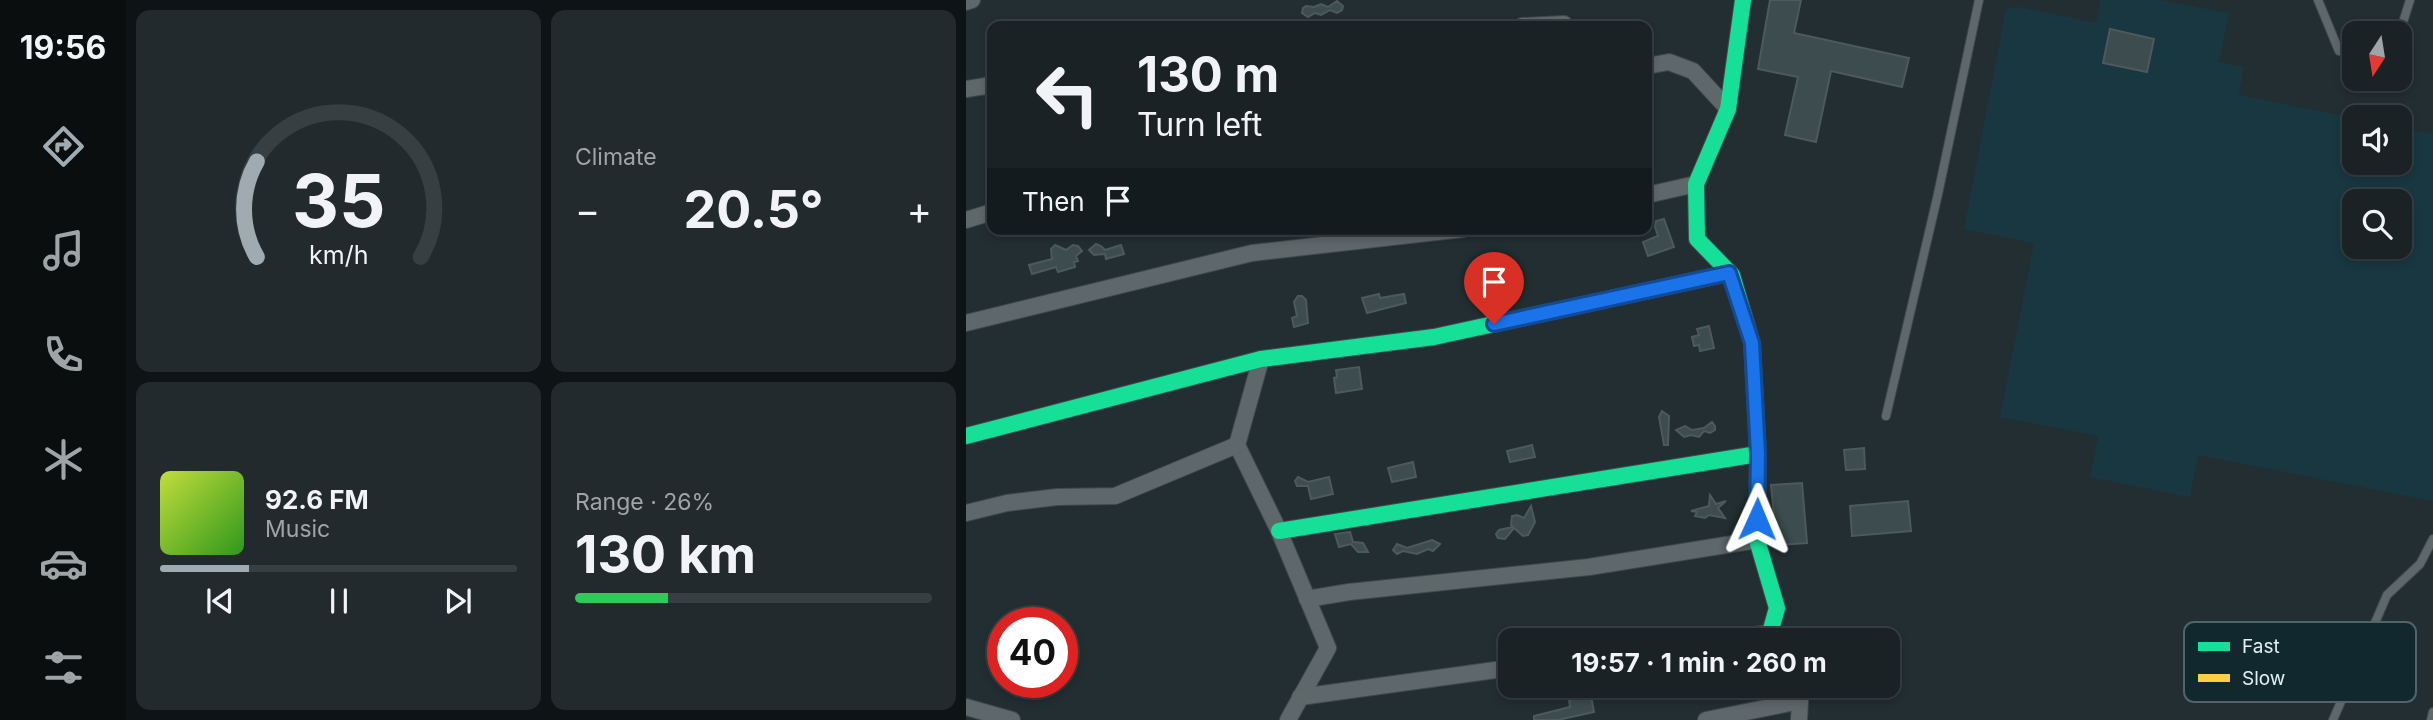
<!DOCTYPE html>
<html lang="en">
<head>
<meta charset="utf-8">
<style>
  body { margin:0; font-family:Inter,sans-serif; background:#232a2e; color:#f1f3f6; height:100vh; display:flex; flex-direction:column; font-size:26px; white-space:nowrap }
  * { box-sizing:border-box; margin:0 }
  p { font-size:23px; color:#9fa4a7 }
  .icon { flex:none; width:38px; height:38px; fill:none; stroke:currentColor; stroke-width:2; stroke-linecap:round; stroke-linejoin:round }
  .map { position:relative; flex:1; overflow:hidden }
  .panel { display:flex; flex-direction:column; gap:10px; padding:10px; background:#0e1315; width:840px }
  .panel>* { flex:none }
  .hud { position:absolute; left:21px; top:21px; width:665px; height:214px; border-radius:14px; box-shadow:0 4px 10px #0003,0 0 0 2px #383f43; background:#1a2226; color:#f1f3f6; overflow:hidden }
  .needle { width:46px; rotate:192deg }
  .buttons { position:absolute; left:1376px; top:21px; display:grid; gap:14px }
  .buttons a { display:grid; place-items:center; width:70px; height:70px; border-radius:14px; background:#1a2226; box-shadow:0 4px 10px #0003,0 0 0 2px #383f43; font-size:35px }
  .speed { position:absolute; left:21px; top:607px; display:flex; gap:14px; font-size:35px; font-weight:700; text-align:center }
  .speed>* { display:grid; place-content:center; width:91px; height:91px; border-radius:50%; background:#1a2226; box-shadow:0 4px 10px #0003,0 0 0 2px #383f43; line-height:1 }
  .speed .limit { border:10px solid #d22; background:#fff; color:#111 }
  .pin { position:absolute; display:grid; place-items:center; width:60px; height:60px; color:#fff; margin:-72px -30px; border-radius:50% 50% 50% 0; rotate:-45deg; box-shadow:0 0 7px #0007 }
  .pin .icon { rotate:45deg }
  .me { position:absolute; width:77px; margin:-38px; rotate:1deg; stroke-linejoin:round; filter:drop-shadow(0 0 5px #0008) }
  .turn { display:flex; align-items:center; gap:24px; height:147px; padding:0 35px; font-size:32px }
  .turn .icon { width:91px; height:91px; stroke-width:2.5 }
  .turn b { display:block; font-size:49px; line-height:60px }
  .then { display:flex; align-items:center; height:66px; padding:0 35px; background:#0003; gap:14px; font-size:26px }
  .big { font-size:52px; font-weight:700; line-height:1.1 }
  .panel .card { flex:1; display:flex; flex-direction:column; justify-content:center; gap:10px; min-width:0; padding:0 24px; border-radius:14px; background:#232a2e }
  .panel .dial { align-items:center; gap:0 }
  .dial svg { height:182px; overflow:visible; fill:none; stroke:#383f43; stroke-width:7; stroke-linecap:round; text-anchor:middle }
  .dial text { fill:#f1f3f6; stroke:none }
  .song { display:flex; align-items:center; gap:21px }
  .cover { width:84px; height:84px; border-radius:10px; background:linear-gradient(135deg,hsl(70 70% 55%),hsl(110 70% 35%)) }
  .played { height:7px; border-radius:4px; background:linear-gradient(90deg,#9fabb0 25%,#383f43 25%) }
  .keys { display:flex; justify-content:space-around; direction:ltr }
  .heat { display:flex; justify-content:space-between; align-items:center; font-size:38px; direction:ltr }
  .charge { height:10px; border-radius:5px; background:linear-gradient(90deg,#34c759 26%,#383f43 0) }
  .panel .tiles { flex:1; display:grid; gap:10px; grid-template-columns:repeat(2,1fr) }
  .trip { position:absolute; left:532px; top:628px; width:402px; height:70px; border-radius:14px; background:#1a2226; box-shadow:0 4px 10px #0003,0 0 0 2px #383f43; font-weight:700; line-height:70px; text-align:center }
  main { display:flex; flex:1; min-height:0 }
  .tabs { display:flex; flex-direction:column; width:126px; justify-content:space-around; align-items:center; background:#0a0e0f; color:#9fa4a7 }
  .tabs .icon { width:49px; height:49px }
  .tabs .active { color:#9fabb0 }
  .tabs b { font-size:32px; color:#f1f3f6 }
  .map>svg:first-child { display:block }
</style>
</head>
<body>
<main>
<nav class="tabs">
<b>19:56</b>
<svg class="icon active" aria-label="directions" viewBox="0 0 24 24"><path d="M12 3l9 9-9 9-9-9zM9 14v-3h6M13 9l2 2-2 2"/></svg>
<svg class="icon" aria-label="music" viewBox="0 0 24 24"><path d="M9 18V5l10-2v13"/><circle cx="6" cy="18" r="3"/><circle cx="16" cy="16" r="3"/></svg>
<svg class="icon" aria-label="phone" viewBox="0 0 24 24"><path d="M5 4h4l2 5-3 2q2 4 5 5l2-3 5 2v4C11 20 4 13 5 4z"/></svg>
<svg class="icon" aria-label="climate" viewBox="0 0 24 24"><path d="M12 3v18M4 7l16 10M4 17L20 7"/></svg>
<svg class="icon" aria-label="car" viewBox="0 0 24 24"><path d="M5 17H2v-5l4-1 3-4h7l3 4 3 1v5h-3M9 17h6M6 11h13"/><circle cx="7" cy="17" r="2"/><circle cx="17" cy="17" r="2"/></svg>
<svg class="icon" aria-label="filters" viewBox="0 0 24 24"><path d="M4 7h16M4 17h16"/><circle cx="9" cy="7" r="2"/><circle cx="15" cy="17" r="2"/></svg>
</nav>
<section class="panel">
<div class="tiles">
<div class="card dial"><svg viewBox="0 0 100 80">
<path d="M14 69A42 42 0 1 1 86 69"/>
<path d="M14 69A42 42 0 0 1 14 27" stroke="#9fabb0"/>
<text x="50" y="56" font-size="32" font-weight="700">35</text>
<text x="50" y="72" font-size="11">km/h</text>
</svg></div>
<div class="card"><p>Climate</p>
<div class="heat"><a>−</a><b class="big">20.5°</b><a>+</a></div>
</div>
<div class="card">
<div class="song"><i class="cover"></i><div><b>92.6 FM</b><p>Music</p></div></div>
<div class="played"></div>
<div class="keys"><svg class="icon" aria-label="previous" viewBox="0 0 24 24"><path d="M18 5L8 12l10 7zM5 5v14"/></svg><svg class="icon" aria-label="pause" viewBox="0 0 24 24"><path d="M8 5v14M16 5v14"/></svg><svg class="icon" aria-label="next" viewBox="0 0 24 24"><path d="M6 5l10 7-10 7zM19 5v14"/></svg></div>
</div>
<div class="card"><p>Range · 26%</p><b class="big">130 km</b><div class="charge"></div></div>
</div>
</section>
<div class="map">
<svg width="1467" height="720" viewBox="0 0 1467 720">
  <rect width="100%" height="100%" fill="#222e32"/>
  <!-- built -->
  <path fill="#193740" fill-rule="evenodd" d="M1135 0H1194L1263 13 1253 62 1278 67 1273 95 1388 118V163H1433V127L1467 134V501L1232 455 1224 497 1124 477 1132 436 1034 417 1068 243 998 229 1040 9 1054 7 1130 23ZM1388 201H1433V247H1388Z"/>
  <!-- building -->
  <g fill="#3c4c4f" stroke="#4e595b" stroke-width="2">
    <path d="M804 0H835L828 33 943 58 936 87 865 71 850 142 819 135 832 77 792 69Z"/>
    <path d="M371 1 377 6 376 10 371 13 364 10 355 15 349 13 342 17 336 13 337 8 340 6 348 7 355 4 362 7Z"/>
    <path d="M1144 29 1188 39 1181 72 1137 63Z"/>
    <path d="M698 219 708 247 682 256 677 242 692 236 689 227 690 221Z"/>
    <path d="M130 244 135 246 139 250 155 245 158 254 140 259 139 254 128 255 123 250Z"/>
    <path d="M89 245 100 250 107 245 112 246 116 251 110 256 112 261 108 262 109 267 92 272 90 267 66 274 63 265 86 259 85 249Z"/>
    <path d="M413 294 414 298 438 294 440 303 401 313 396 298Z"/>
    <path d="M332 296H336L340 300 342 323 328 327 326 318 331 316 328 302Z"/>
    <path d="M743 326 748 348 734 351 733 345 728 346 726 337 733 335 731 329Z"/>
    <path d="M393 367 396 389 370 393 368 378 371 377 370 370Z"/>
    <path d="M696 411 703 416 702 445H698L693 417Z"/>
    <path d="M746 422 749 426V430L744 433 738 431 733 437 725 435 718 437 710 430 719 426 726 430 738 428Z"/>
    <path d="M566 445 569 457 544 462 541 451Z"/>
    <path d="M898 448 899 469 880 470 878 450Z"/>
    <path d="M447 462 450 477 426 482 422 468Z"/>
    <path d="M332 477 342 482 363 477 367 494 345 499 342 486H331L329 481Z"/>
    <path d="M836 483 841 543 811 545 805 485Z"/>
    <path d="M744 495 750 504 760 501 752 508 759 518 743 515 739 518 729 516 731 512 725 511 743 506Z"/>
    <path d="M942 501 945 531 886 536 884 506Z"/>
    <path d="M565 506 569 522 562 535 557 536 548 528 539 539 532 538 530 534 533 530 547 527 545 525 546 516 551 515 558 518Z"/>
    <path d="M384 532 387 542 397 543 402 552H392L385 544 373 547 369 534Z"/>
    <path d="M466 540 474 544 467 551 462 549 451 554 437 551 431 554 427 550 431 544 441 548Z"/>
    <path d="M625 696 628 712 592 720H568V716L604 707 603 700Z"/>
  </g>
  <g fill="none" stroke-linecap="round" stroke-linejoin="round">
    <defs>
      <g id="lane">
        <path d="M1352 0 1373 51 1388 53"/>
        <path d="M1433 35 1444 0"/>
        <path d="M920 416 972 194 1013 0"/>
        <path d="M1367 720 1421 595 1454 564 1467 539"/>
        <path d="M1465 720 1467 712"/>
      </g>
      <g id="street">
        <path d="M0 2 6 0"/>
        <path d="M556 26 598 24"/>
        <path d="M681 66 703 62 727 71 762 109"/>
        <path d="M0 89 26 85"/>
        <path d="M681 195 730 184"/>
        <path d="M0 220 26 212"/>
        <path d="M0 323 286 253 497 229"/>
        <path d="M295 359 271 445 313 531 362 648 322 720"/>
        <path d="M0 513 41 503 91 497 149 496 271 445"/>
        <path d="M341 599 383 592 623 567 791 540"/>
        <path d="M748 640 804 633"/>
        <path d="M827 686 834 701 833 720"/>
        <path d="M334 697 544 668"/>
        <path d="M0 707 46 720"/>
        <path d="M740 720 834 701"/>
      </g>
      <g id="fast">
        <path d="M777 0 762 109 730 184 731 239 766 275 786 343 792 454 791 540 811 608 804 633 808 640"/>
        <path d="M0 436 295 359 468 337 634 301"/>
        <path d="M313 531 792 454"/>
      </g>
      <path id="slow" d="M634 301 763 273"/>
    </defs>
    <!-- lane casing -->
    <use href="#lane" stroke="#3f494d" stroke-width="10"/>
    <!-- street casing -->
    <use href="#street" stroke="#3f494d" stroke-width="18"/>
    <!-- fast casing -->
    <use href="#fast" stroke="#3f494d" stroke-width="18"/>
    <!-- slow casing -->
    <use href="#slow" stroke="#3f494d" stroke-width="18"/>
    <!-- lane -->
    <use href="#lane" stroke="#5e676a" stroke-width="8"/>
    <!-- street -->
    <use href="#street" stroke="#5e676a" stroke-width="16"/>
    <!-- fast -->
    <use href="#fast" stroke="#16e098" stroke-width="16"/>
    <!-- slow -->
    <use href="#slow" stroke="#ffcf43" stroke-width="16"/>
  </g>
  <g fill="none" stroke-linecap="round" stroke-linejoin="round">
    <defs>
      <path id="route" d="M528 324 763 273 786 343 792 454 791 519"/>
    </defs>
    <!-- route casing -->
    <use href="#route" stroke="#114b97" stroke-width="18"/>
    <!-- route -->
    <use href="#route" stroke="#1a73e8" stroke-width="12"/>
  </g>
  <!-- legend -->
  <rect x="1218" y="622" width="232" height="80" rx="10" fill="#11282f" stroke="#50646a" stroke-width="2"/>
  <rect x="1232" y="642" width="32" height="9" fill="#16e098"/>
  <rect x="1232" y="674" width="32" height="8" fill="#ffcf43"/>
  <g font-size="19" fill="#e2eff4">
    <text x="1276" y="653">Fast</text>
    <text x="1276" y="685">Slow</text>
  </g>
</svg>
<div class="buttons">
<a><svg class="needle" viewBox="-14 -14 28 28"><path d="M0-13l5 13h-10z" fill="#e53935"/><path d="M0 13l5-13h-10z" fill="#9fa4a7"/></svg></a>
<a><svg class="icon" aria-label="sound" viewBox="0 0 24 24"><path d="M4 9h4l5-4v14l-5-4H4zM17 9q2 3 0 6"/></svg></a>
<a><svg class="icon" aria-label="search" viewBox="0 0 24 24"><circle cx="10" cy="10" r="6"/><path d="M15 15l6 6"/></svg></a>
</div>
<div class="speed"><div class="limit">40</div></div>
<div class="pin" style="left:528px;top:324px;background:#d93025"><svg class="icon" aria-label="arrive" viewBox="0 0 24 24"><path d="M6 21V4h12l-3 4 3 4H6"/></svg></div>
<svg class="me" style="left:791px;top:519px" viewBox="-20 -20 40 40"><path d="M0-17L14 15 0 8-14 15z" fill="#1a73e8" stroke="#fff" stroke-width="4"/></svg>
<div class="trip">19:57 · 1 min · 260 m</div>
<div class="hud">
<div class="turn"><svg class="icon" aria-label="left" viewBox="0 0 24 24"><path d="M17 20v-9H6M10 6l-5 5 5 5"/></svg><div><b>130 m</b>Turn left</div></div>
<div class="then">Then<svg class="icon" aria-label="arrive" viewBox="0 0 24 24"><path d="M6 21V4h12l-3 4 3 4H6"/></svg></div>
</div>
</div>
</main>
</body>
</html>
